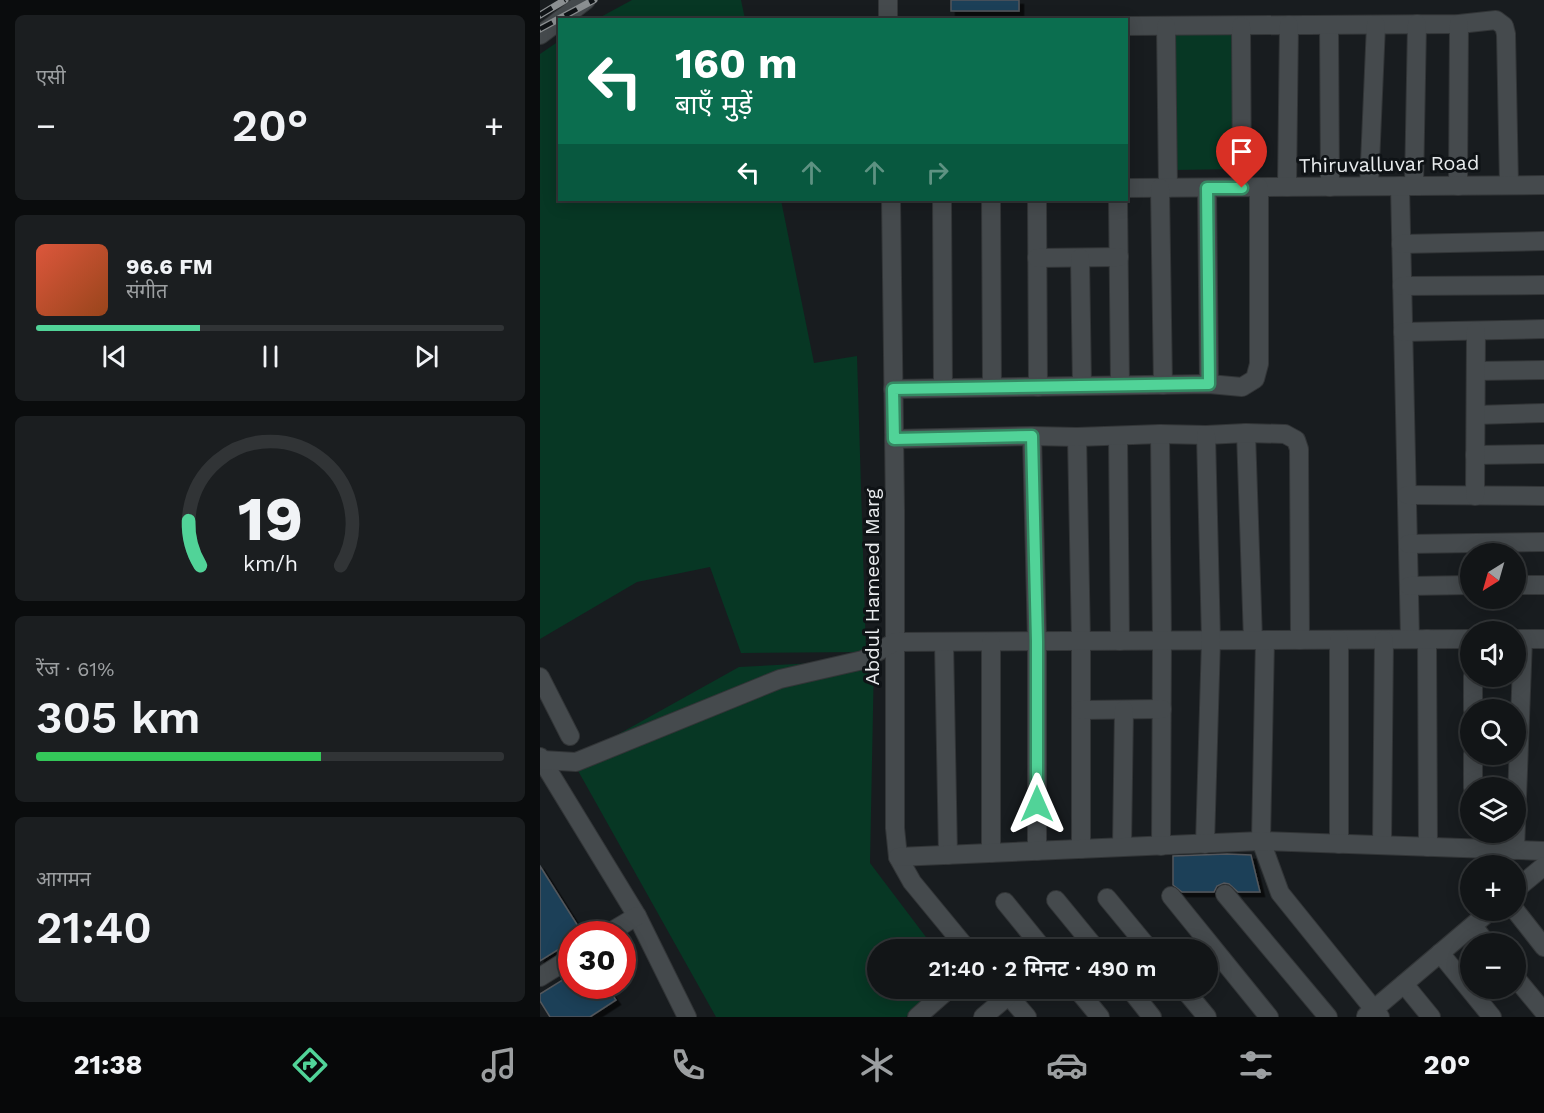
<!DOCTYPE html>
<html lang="hi">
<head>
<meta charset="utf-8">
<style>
  body { margin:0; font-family:"Work Sans","Noto Sans Devanagari",sans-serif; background:#1b1e20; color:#f1f3f6; height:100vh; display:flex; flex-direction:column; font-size:22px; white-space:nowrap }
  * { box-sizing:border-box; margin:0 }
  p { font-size:20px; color:#9c9fa1 }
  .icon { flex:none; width:33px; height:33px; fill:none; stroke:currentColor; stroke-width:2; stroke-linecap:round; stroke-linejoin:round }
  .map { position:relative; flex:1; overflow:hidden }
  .panel { display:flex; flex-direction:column; gap:15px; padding:15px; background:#0a0c0d; width:540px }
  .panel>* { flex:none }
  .hud { position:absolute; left:18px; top:18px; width:570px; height:183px; border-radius:0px; box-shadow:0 3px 15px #0003,0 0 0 2px #313436; background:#0b6e4f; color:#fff; overflow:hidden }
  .needle { width:39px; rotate:217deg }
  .controls { position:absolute; left:920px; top:543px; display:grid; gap:12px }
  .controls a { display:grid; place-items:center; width:66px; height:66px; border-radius:50%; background:#121517; box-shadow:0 3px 15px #0003,0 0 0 2px #313436; font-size:30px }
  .speed { position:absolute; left:18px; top:921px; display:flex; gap:12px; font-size:30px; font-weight:700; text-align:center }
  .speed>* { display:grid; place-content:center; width:78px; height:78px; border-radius:50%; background:#121517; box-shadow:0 3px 15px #0003,0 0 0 2px #313436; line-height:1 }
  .speed .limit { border:9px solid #d22; background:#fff; color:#111 }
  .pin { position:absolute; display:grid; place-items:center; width:51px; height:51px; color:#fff; margin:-62px -26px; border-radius:50% 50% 50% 0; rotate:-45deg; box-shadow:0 0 6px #0007 }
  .pin .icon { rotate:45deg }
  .me { position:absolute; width:66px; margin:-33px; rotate:0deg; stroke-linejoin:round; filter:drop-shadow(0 0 4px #0008) }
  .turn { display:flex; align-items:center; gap:21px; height:126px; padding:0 18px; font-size:27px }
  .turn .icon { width:78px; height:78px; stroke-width:2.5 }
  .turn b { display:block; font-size:42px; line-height:51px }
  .lanes { display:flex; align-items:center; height:57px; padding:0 18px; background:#0003; justify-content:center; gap:30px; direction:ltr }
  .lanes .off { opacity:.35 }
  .big { font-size:45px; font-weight:600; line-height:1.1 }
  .panel .card { flex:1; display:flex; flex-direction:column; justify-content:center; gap:9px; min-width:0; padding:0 21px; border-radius:9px; background:#1b1e20 }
  .panel .dial { align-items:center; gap:0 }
  .dial svg { height:156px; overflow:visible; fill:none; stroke:#313436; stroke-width:7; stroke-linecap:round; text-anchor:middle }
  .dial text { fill:#f1f3f6; stroke:none }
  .song { display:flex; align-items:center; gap:18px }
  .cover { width:72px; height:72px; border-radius:9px; background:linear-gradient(135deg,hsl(10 70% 55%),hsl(20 70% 35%)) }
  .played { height:6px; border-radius:3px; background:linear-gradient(90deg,#51d398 35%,#313436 35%) }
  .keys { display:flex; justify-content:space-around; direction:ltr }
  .heat { display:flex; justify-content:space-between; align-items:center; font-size:33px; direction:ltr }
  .charge { height:9px; border-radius:4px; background:linear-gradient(90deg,#34c759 61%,#313436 0) }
  .trip { position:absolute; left:327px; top:939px; width:351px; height:60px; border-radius:30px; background:#121517; box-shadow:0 3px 15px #0003,0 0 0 2px #313436; font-weight:600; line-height:60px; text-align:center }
  .tab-bar { display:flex; height:96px; justify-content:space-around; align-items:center; background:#070809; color:#9c9fa1 }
  .tab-bar .icon { width:42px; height:42px }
  .tab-bar .active { color:#51d398 }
  .tab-bar b { font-size:27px; color:#f1f3f6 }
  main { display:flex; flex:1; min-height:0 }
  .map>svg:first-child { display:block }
</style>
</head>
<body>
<main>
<section class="panel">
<div class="card"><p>एसी</p>
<div class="heat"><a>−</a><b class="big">20°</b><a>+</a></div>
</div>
<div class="card">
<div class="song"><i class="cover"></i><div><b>96.6 FM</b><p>संगीत</p></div></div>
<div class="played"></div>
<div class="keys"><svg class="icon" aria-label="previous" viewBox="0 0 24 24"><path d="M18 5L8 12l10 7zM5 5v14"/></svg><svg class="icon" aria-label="pause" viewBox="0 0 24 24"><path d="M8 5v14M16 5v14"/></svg><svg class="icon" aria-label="next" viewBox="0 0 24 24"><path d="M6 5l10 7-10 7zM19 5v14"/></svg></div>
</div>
<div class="card dial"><svg viewBox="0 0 100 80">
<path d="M14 69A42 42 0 1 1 86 69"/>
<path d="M14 69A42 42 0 0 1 8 46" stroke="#51d398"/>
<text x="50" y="56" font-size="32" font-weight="700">19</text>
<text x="50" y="72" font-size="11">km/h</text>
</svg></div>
<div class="card"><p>रेंज · 61%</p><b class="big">305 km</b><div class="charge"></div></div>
<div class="card"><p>आगमन</p><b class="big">21:40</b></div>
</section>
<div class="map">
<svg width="1004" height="1017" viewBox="0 0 1004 1017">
  <defs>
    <filter id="shadow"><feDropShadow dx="4.5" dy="4.5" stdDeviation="0" flood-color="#0009"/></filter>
  </defs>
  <rect width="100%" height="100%" fill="#181c1f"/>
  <!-- green -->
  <g fill="#073724">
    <path d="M92 0H201L205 19H57Z"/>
    <path d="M633 33H697L698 169 634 170Z"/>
    <path d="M19 41 20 200H241L274 363 317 356 326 652 201 653 170 567 97 582 0 639V54Z"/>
    <path d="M334 660 330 863 395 949 338 950V988L401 989 366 1017H176L32 760 199 667Z"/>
  </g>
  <!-- building -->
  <g fill="#1d3f59" stroke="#52575b" stroke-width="1.5" filter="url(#shadow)">
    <rect x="411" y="0" width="68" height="11"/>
    <path d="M687 854 711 855 720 892H698L689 884 684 883 677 886 674 892H642L633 885V856Z"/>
    <path d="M0 866 43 934H32V941L0 961Z"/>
    <path d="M480 939 489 950H467Z"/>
    <path d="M32 974V986H66L76 1000 50 1017H10L0 1001V994Z"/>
  </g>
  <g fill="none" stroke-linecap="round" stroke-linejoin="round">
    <defs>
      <g id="minor">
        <path d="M348 0V20"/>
        <path d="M20 20 46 0"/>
        <path d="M789 25 790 187"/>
        <path d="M586 26 919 24 956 20 964 26 966 34 969 185"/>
        <path d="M626 26 628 188"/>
        <path d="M701 26 702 187"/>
        <path d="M0 35 20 20"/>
        <path d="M829 186 836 25"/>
        <path d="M860 186 870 639"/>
        <path d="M874 186 877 24"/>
        <path d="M918 186 919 24"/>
        <path d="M747 187 749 25"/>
        <path d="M586 188 1004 185"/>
        <path d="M620 188 623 385"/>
        <path d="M667 188 669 384"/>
        <path d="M351 200 355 510V828L358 857 372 882 428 950"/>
        <path d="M402 200 403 388"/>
        <path d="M451 200 452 387"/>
        <path d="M497 200 498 387"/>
        <path d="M578 200 580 385"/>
        <path d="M861 244 1004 241"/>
        <path d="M497 258 579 257"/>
        <path d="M540 258 542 386"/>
        <path d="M862 286 1004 285"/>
        <path d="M863 332 1004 329"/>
        <path d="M936 371 1004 370"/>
        <path d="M353 389 669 384 702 387 715 379 719 364V187"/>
        <path d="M936 415 1004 413"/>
        <path d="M706 433 713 640"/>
        <path d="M620 434 622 641 621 846"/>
        <path d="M492 436 497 641V851"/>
        <path d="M578 436 580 641"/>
        <path d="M537 437 541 641V849"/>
        <path d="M354 439 492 436 537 437 620 434 666 435 706 433 745 434 756 440 759 449 760 640"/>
        <path d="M935 455 1004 454"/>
        <path d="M867 495 1004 496"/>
        <path d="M935 496 936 331"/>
        <path d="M868 544 1004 542"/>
        <path d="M975 585H1004"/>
        <path d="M869 586 930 585"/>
        <path d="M887 639 888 847"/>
        <path d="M975 639H1004"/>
        <path d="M725 640 721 841 740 893 840 1017"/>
        <path d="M404 642 408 855"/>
        <path d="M0 677 30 736"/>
        <path d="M541 710 622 709"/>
        <path d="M933 710V676"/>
        <path d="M0 757 97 916 147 1017"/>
        <path d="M2 760 36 762 240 679 323 660 355 642 930 639"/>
        <path d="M933 788V754"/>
        <path d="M665 844 671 640 666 435"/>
        <path d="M799 844V640"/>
        <path d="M842 845 844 640"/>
        <path d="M582 847 584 710"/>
        <path d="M975 850 983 639"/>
        <path d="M451 853V642"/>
        <path d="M358 857 721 841 1004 851"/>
        <path d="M975 890 1004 866"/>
        <path d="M685 894 788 1017"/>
        <path d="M631 896 729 1017"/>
        <path d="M567 898 610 950"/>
        <path d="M516 900 557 950"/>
        <path d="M465 902 504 950"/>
        <path d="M975 910 1004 947"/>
        <path d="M933 926 947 944"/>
        <path d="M67 934 97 916"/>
        <path d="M900 953 952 1017"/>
        <path d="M0 977 32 957"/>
        <path d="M975 977 1004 1012"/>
        <path d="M864 984 891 1017"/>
        <path d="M462 988 487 1017"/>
        <path d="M536 988 560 1017"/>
        <path d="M589 988 612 1017"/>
        <path d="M643 988 667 1017"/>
        <path d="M826 1016 951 910"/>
        <path d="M377 1017 410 988"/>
        <path d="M443 1017 468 996"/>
      </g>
    </defs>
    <!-- minor casing -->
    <use href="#minor" stroke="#323537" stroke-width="20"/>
    <!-- minor -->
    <use href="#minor" stroke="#454a4d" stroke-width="18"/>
    <defs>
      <g id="rail">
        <path d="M0 15 25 0"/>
        <path d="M0 29 54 0"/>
      </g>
    </defs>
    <!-- rail casing -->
    <use href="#rail" stroke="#8b8f91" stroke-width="7"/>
    <!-- rail -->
    <use href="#rail" stroke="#0f1316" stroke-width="4.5" stroke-dasharray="14" stroke-linecap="butt"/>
  </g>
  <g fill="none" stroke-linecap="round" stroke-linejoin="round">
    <defs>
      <path id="route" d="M497 804V641L492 436 354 439 353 389 669 384 667 188H702"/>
    </defs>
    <!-- route casing -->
    <use href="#route" stroke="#358963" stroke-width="15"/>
    <!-- route -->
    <use href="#route" stroke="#51d398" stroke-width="10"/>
  </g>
  <g text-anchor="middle" stroke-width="6" stroke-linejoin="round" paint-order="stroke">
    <!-- street labels -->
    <g font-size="20" fill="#e8ebed" stroke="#0f1316">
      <text transform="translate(849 164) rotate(-1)" y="7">Thiruvalluvar Road</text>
      <text transform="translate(332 587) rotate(-90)" y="7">Abdul Hameed Marg</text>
    </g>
  </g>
</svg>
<div class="controls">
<a><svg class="needle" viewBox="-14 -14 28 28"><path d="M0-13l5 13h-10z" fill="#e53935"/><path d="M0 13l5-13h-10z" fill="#9c9fa1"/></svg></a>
<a><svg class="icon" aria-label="sound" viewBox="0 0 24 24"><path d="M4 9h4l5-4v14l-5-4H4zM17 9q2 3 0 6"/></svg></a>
<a><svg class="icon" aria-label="search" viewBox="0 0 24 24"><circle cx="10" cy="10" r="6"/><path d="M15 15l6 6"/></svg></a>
<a><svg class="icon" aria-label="layers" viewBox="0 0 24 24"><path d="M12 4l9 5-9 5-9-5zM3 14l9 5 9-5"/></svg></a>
<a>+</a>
<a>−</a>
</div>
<div class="speed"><div class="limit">30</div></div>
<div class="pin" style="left:702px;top:188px;background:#d93025"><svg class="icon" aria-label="arrive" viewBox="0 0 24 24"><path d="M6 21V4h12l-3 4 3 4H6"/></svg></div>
<svg class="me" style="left:497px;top:804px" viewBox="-20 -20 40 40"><path d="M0-17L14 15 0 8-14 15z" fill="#51d398" stroke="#fff" stroke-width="4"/></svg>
<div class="trip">21:40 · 2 मिनट · 490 m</div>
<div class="hud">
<div class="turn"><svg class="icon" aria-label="left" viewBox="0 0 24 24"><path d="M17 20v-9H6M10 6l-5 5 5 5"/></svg><div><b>160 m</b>बाएँ मुड़ें</div></div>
<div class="lanes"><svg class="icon" aria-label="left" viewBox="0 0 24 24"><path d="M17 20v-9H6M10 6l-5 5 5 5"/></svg><svg class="icon off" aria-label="ahead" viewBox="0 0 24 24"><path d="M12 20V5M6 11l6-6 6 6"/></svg><svg class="icon off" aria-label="ahead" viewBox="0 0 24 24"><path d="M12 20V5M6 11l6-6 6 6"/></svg><svg class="icon off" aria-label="right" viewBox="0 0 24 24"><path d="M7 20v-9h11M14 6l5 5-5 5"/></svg></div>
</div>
</div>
</main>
<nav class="tab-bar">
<b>21:38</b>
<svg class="icon active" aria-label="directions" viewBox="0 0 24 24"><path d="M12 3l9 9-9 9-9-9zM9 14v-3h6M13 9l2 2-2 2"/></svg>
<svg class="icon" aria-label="music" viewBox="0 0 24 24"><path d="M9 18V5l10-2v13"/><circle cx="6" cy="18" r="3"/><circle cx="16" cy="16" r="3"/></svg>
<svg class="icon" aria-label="phone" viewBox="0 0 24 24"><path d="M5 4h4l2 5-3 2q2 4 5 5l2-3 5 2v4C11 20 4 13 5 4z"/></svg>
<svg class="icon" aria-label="climate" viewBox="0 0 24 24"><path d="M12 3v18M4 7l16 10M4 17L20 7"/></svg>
<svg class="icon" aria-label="car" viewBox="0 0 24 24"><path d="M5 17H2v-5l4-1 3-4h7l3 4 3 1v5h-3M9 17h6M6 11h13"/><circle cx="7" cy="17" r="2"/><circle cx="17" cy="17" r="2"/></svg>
<svg class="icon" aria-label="filters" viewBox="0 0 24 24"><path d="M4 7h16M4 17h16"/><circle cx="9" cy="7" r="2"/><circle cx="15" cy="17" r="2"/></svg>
<b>20°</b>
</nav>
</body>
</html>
